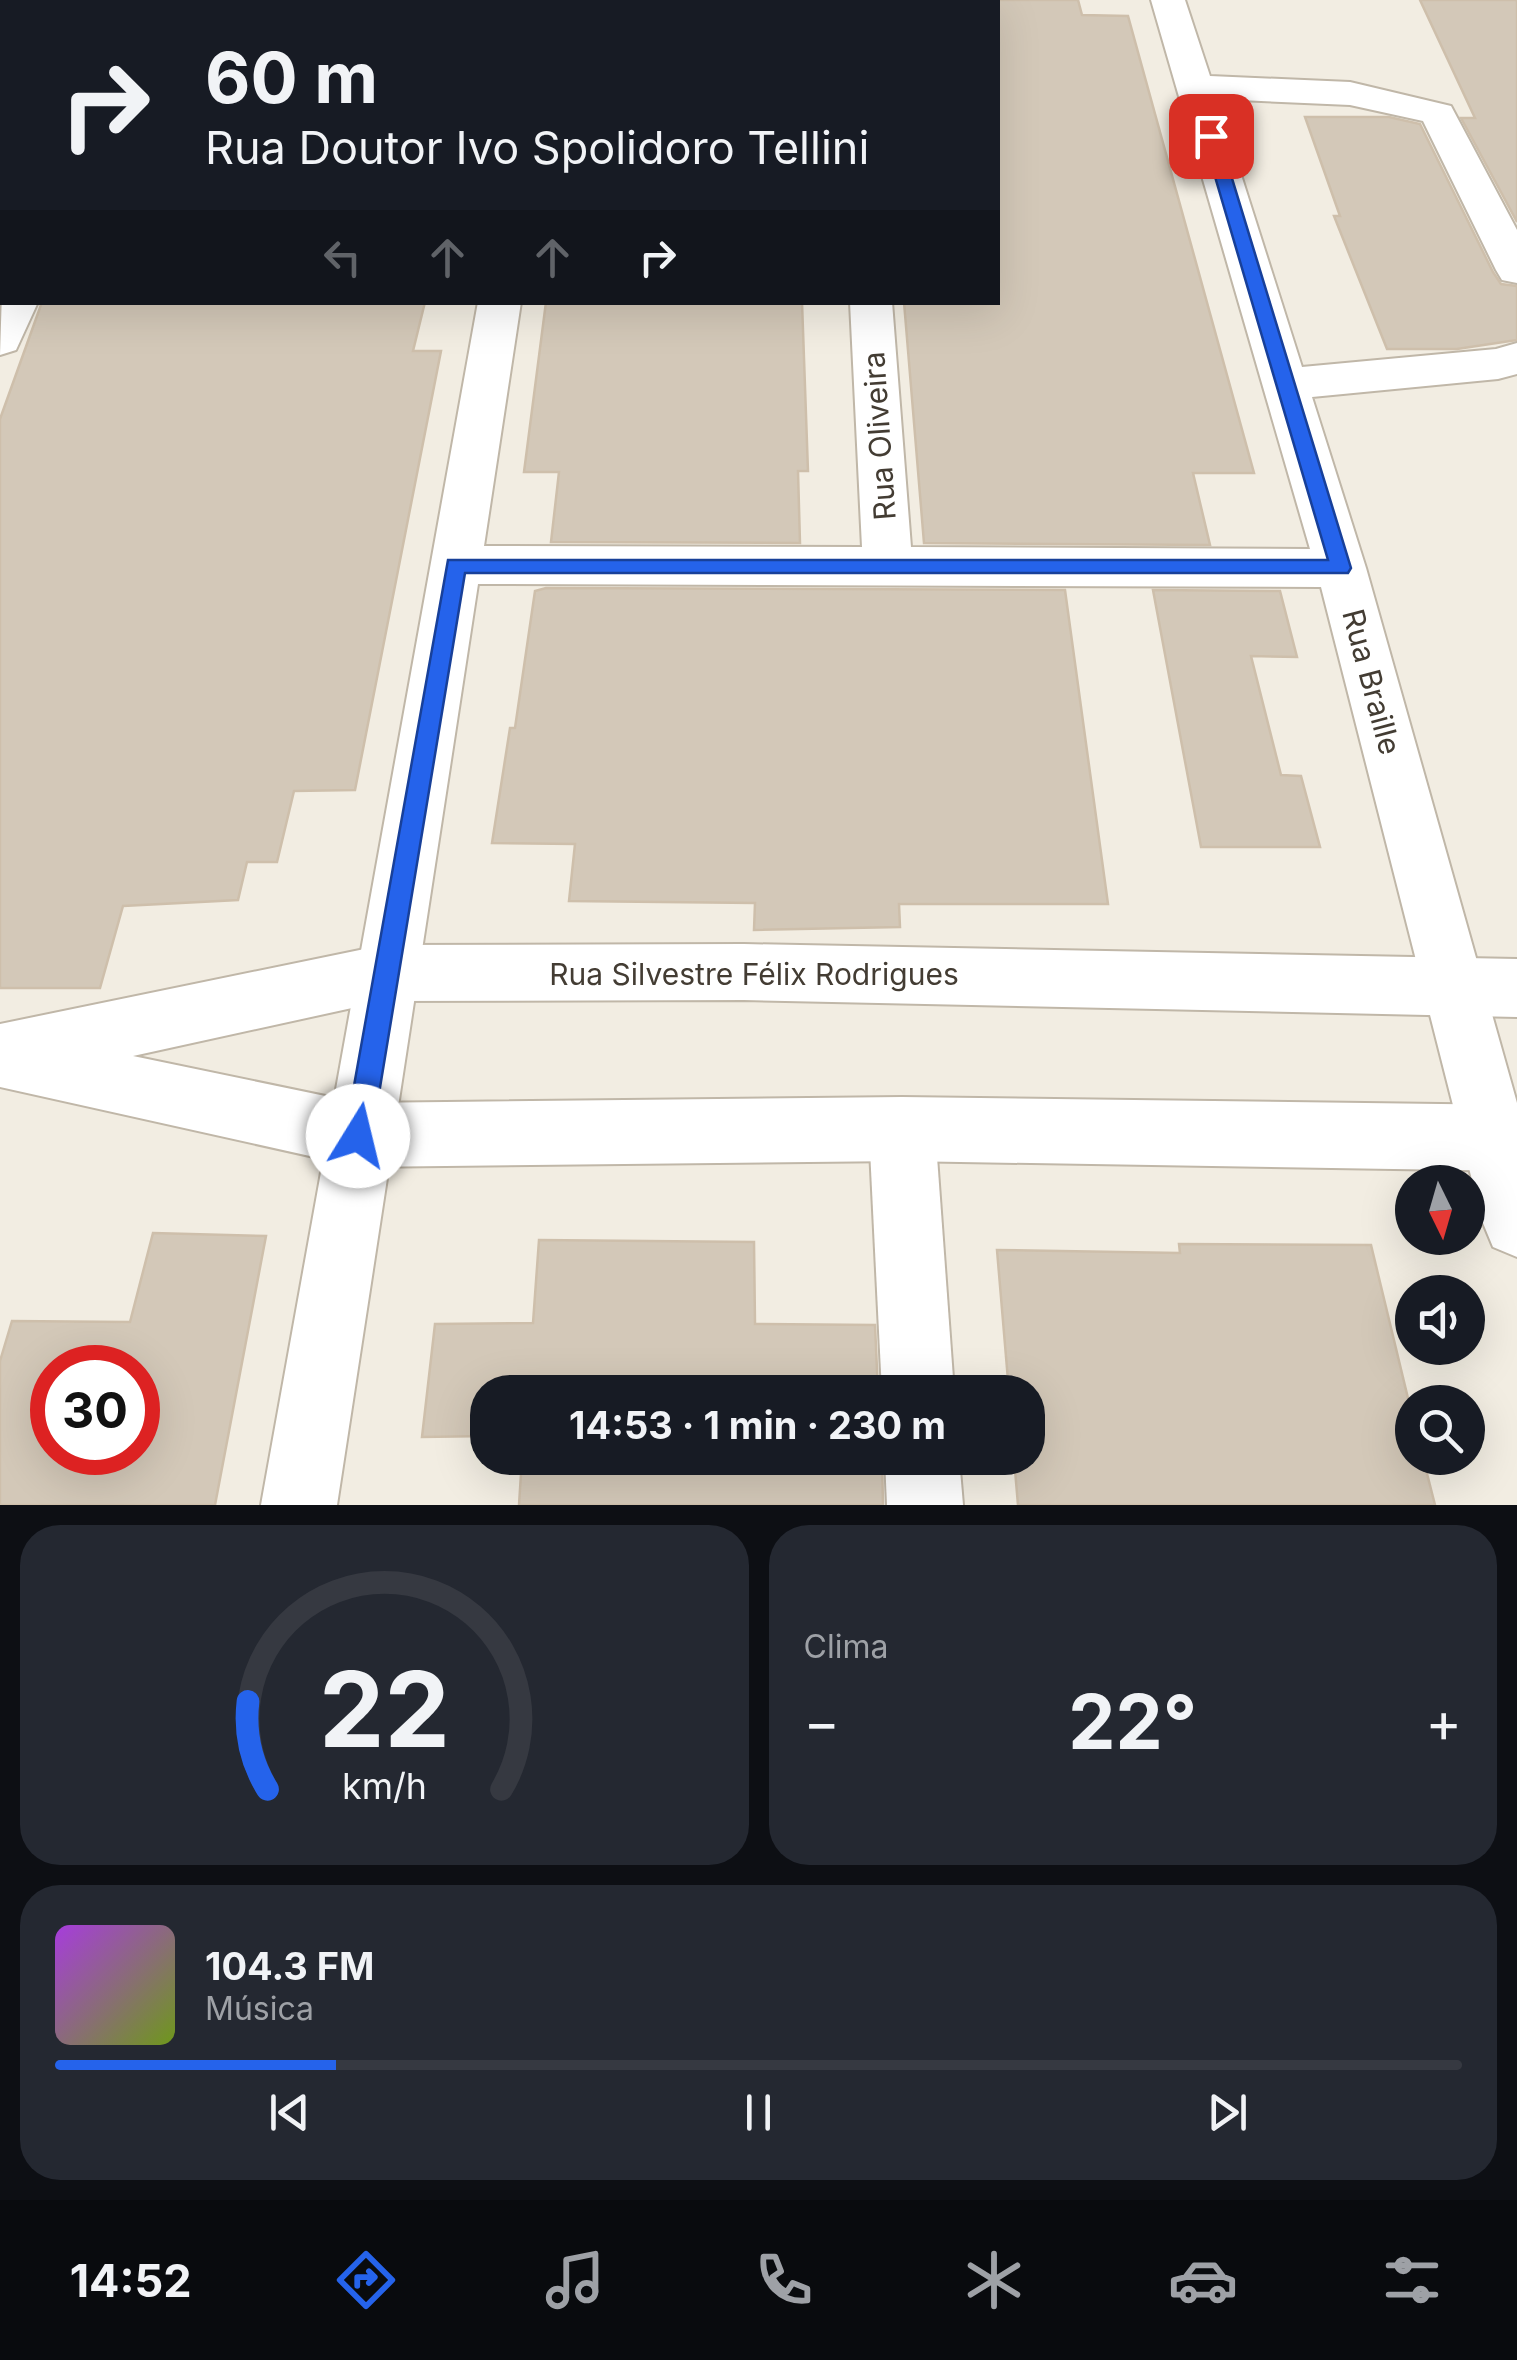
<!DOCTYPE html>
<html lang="pt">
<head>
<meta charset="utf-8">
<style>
  body { margin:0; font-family:Inter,sans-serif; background:#242831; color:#f1f3f6; height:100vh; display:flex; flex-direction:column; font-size:38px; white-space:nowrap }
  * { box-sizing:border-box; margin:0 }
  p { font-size:32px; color:#9ea1a6 }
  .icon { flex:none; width:55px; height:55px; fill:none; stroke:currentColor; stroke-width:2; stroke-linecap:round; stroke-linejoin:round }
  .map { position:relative; height:1505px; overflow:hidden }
  .panel { display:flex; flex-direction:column; gap:20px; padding:20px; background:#0d0f14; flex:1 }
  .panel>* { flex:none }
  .top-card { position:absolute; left:0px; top:0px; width:1000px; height:305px; box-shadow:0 10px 40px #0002; background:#171b24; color:#f1f3f6; overflow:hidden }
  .needle { width:65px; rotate:175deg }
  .buttons { position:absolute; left:1395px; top:1165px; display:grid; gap:20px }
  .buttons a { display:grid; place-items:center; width:90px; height:90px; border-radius:50%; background:#171b24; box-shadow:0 10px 40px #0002; font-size:50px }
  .speed { position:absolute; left:30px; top:1345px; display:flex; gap:20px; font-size:50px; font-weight:700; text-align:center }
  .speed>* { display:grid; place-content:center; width:130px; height:130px; border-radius:50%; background:#171b24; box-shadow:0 10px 40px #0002; line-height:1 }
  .speed .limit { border:15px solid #d22; background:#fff; color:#111 }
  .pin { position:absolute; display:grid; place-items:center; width:85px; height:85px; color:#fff; margin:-42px; border-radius:20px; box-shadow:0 5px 15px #0006 }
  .me { position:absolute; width:110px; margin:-55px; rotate:9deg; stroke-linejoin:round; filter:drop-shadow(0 0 8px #0008) }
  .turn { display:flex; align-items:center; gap:35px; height:210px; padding:0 40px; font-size:45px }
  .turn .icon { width:130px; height:130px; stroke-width:2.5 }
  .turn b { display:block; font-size:70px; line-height:85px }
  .lanes { display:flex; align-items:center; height:95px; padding:0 40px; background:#0003; justify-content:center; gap:50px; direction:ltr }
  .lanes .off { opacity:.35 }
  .big { font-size:75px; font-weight:700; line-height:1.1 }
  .panel .card { flex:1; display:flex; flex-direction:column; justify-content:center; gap:15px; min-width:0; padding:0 35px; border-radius:40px; background:#242831 }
  .panel .dial { align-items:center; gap:0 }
  .dial svg { height:260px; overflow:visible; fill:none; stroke:#363941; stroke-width:7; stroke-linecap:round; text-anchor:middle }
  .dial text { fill:#f1f3f6; stroke:none }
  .song { display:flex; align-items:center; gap:30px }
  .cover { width:120px; height:120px; border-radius:15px; background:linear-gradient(135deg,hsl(280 70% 55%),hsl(80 70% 35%)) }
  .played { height:10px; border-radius:5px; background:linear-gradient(90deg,#2563eb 20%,#363941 20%) }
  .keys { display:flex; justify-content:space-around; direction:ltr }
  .heat { display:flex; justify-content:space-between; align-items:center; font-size:55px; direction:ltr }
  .panel .tiles { flex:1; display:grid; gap:20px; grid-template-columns:1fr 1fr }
  .card:last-child { grid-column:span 2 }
  .trip { position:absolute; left:470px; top:1375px; width:575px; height:100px; border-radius:40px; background:#171b24; box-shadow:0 10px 40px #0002; font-weight:700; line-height:100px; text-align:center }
  .tabs { display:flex; height:160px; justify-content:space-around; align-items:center; background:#090b0e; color:#9ea1a6 }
  .tabs .icon { width:70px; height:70px }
  .tabs .on { color:#2563eb }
  .tabs b { font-size:45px; color:#f1f3f6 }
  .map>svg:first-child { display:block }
</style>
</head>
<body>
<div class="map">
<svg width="1517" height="1505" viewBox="0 0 1517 1505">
  <rect width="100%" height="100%" fill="#f2ede2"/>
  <!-- building -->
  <g fill="#d3c8b8" stroke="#cebfab" stroke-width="2.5" fill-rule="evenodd">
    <path d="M998 0H1078L1082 15 1128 16 1254 473H1193L1210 545 924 543 904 302H998Z"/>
    <path d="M1420 0H1517V222L1461 118H1475Z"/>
    <path d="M1305 117H1389L1420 124 1493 272 1501 284 1517 286V340L1457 349H1387L1334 216H1340Z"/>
    <path d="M42 302H425L413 351H441L355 790 294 791 277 862H247L238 900 123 906 100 988H0V419Z"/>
    <path d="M546 302H802L808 471H798L800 543 551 542 559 472H524Z"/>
    <path d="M546 588 1065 590 1108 904H899L900 927 754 930 755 903 569 901 575 844 492 843 510 728H515L535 591Z"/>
    <path d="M1153 590 1280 591 1297 657 1251 656 1281 775 1301 776 1320 847H1201Z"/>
    <path d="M153 1233 266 1236 215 1505H0V1361L12 1321 130 1322ZM52 1368H138V1452H52Z"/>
    <path d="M539 1240 754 1242 755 1324 875 1325 878 1392H488V1436L422 1437 435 1324 533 1323Z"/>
    <path d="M1179 1244 1371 1245 1412 1415V1458H1423L1435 1505H1018L1014 1458H1028V1392H1009L997 1250 1180 1253Z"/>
    <path d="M522 1458H882L883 1505H519Z"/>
  </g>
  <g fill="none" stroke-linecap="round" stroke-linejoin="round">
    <defs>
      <path id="service" d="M313 2 315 0"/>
      <g id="minor">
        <rect x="836" y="0" width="34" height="2"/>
        <path d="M1151 0H1185L1210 76 1350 82 1451 106 1517 230V283L1502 280 1496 270 1423 121 1350 105 1217 99 1302 367 1496 349 1517 343V374L1498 379 1312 397 1366 568 1517 1103V1257L1493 1247 1483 1223 1321 587 478 584 337 1505H261L478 302H521L484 546 862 547 850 302H892L911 547 1310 549Z"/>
        <rect x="0" y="37" width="2" height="22"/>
        <path d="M2 292V302H38L16 350 0 355Z"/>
        <path d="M902 1097 925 1106 935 1129 954 1392H882L869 1129 879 1106Z"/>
        <path d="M885 1458H959L963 1505H887Z"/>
      </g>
      <path id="tertiary" d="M744 944 1517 959V1017L744 1000 384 1001 133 1056 359 1103 902 1097 1517 1105V1171L902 1161 359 1167 0 1087V1024L384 945Z"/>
    </defs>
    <!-- service casing -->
    <use href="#service" stroke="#c0b7a8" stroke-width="36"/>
    <!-- minor casing -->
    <use href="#minor" stroke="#c0b7a8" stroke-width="4"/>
    <!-- tertiary casing -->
    <use href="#tertiary" stroke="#c0b7a8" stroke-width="4"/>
    <!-- service -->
    <use href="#service" stroke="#fff" stroke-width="32"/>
    <!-- minor -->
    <use href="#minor" fill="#fff" fill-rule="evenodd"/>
    <!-- tertiary -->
    <use href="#tertiary" fill="#fff" fill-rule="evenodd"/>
  </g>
  <!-- route -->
  <path fill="#2563eb" stroke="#184099" stroke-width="2.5" d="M1211 132 1219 136 1351 568 1348 573H465L372 1136 368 1145 358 1149 349 1145 345 1136 448 560H1328L1203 136Z"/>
  <g text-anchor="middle" stroke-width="10" stroke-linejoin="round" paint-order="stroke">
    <!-- street labels -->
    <g font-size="30" fill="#433c33" stroke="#fff">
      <text transform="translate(880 436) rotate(-94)" y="10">Rua Oliveira</text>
      <text transform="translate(1371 682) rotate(75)" y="10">Rua Braille</text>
      <text x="754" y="985">Rua Silvestre Félix Rodrigues</text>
    </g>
  </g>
</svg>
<div class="buttons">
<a><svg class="needle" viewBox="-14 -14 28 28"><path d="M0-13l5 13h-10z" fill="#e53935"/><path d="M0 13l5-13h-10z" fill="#9ea1a6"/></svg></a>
<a><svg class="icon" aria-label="sound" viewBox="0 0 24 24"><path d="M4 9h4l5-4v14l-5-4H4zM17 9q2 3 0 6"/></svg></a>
<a><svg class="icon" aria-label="search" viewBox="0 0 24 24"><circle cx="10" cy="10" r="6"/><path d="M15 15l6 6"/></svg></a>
</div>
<div class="speed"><div class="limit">30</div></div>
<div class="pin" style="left:1211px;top:136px;background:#d93025"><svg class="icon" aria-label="arrive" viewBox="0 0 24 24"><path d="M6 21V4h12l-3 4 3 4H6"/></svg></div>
<svg class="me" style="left:358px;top:1136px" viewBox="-20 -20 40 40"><circle r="19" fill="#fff"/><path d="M0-13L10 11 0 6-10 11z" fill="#2563eb"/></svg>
<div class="trip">14:53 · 1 min · 230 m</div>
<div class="top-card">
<div class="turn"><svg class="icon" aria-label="right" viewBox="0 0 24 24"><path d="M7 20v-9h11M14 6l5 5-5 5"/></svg><div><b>60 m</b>Rua Doutor Ivo Spolidoro Tellini</div></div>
<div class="lanes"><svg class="icon off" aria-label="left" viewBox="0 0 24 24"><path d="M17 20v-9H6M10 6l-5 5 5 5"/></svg><svg class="icon off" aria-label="ahead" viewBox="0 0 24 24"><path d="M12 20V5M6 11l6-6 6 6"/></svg><svg class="icon off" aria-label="ahead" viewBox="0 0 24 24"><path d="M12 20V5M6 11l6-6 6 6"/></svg><svg class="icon" aria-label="right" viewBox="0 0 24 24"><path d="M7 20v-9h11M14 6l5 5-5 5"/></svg></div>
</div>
</div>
<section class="panel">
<div class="tiles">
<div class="card dial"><svg viewBox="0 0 100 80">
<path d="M14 69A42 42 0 1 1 86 69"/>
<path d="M14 69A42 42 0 0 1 8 42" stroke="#2563eb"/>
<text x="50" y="56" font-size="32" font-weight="700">22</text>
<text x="50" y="72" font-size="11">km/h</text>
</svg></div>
<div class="card"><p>Clima</p>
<div class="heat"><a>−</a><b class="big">22°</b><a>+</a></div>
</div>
<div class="card">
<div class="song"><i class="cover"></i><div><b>104.3 FM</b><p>Música</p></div></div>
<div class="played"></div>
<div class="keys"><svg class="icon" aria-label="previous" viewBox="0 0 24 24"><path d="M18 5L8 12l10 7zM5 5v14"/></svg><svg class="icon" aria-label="pause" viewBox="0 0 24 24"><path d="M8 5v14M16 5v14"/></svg><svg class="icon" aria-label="next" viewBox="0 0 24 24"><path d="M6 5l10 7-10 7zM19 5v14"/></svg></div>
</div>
</div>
</section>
<nav class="tabs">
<b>14:52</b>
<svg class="icon on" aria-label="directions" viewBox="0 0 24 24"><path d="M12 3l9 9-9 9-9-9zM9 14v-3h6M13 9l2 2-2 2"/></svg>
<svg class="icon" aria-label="music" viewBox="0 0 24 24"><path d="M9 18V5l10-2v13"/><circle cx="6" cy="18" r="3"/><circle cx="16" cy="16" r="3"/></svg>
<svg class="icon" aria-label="phone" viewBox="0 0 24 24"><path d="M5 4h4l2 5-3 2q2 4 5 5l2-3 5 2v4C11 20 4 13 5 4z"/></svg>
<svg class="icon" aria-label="climate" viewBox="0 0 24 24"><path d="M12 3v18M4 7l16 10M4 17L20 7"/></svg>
<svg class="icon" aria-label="car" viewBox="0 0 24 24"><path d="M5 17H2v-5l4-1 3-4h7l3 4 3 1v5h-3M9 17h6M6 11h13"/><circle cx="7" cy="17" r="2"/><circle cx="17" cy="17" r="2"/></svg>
<svg class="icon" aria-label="filters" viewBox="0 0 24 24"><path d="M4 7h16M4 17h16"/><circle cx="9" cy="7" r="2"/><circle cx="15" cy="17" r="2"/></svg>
</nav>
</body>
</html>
